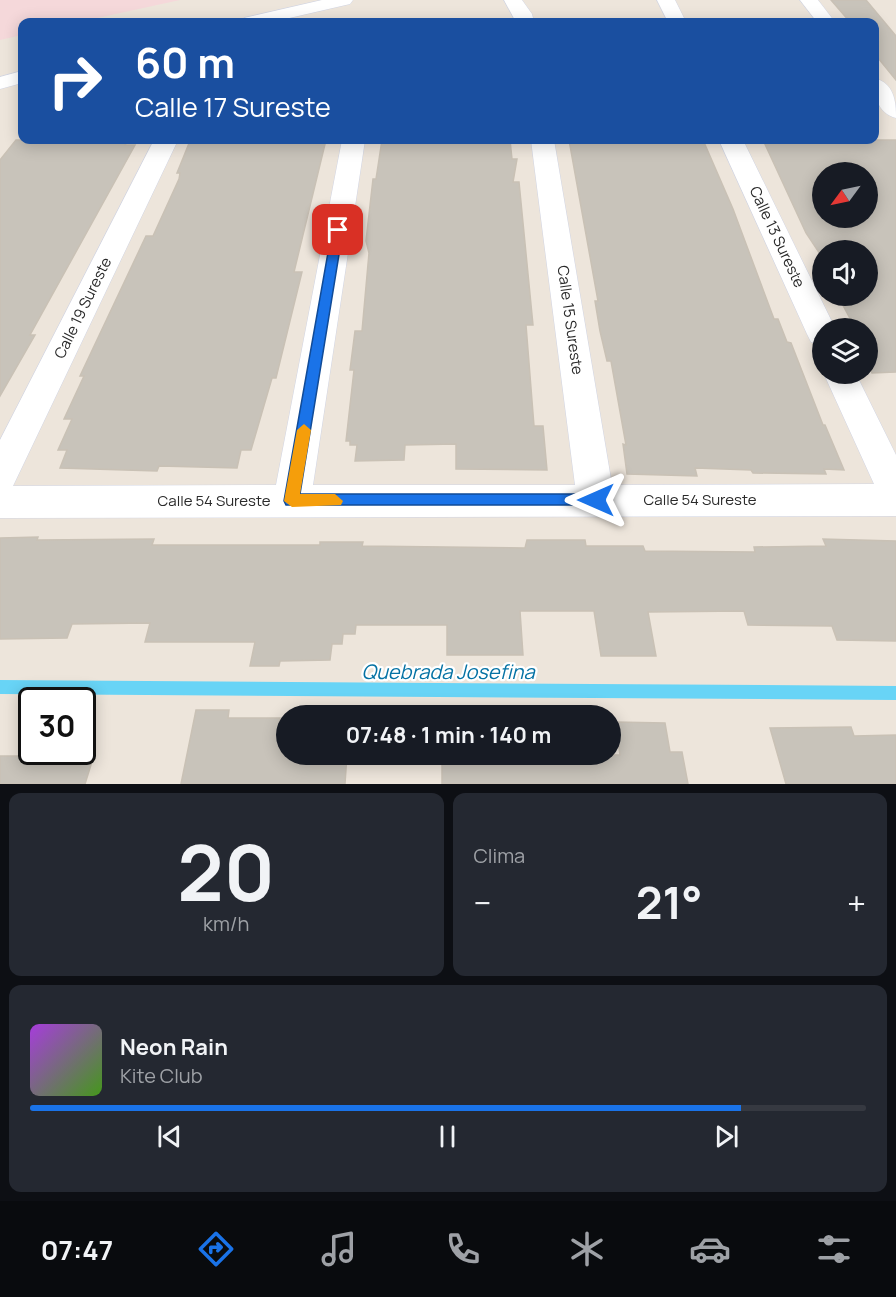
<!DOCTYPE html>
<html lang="es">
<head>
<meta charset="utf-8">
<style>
  body { margin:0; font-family:Manrope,sans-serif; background:#242831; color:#f1f3f6; height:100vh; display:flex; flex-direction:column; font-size:22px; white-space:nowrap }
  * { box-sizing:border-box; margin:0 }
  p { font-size:20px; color:#9ea1a6 }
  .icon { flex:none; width:33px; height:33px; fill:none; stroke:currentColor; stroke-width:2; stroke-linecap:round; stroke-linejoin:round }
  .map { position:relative; height:784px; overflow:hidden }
  .details { display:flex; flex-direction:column; gap:9px; padding:9px; background:#0d0f14; flex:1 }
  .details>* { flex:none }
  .banner { position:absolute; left:18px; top:18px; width:861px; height:126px; border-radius:12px; box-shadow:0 3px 15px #0003; background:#1a4fa0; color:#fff; overflow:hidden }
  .needle { width:39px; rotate:237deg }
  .buttons { position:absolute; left:812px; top:162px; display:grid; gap:12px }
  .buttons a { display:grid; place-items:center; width:66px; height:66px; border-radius:50%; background:#171b24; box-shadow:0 3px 15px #0003; font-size:30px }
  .speed { position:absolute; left:18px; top:687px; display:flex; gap:12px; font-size:30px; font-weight:700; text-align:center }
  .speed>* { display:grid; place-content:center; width:78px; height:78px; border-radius:50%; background:#171b24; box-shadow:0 3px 15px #0003; line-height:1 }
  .speed .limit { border:3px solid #111; border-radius:9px; background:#fff; color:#111 }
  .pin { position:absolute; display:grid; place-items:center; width:51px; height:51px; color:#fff; margin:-26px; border-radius:12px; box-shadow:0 3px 9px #0006 }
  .me { position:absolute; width:66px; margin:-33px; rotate:270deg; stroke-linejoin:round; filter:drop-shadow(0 0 4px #0008) }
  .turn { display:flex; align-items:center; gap:21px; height:126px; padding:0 18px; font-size:27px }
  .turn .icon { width:78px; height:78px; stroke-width:2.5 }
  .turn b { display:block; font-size:42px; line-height:51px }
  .big { font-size:45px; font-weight:700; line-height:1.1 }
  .details .widget { flex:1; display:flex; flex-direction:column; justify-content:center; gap:9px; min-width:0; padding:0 21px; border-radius:12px; background:#242831 }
  .details .dial { align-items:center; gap:0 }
  .dial b { font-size:78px; line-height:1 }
  .song { display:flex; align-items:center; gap:18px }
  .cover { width:72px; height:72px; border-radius:9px; background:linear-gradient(135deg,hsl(280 70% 55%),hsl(100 70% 35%)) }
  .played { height:6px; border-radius:3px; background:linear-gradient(90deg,#1a73e8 85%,#363941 85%) }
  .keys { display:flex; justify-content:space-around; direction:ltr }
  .heat { display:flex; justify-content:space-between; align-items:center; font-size:33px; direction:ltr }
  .details .tiles { flex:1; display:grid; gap:9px; grid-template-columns:1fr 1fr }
  .widget:last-child { grid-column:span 2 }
  .trip { position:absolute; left:276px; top:705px; width:345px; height:60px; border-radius:30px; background:#171b24; box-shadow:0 3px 15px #0003; font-weight:700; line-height:60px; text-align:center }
  .dock { display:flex; height:96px; justify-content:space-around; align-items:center; background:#090b0e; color:#9ea1a6 }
  .dock .icon { width:42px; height:42px }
  .dock .on { color:#1a73e8 }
  .dock b { font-size:27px; color:#f1f3f6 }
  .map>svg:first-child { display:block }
</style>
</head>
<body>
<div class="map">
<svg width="896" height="784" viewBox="0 0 896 784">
  <rect width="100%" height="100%" fill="#ede5db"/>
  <!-- medical -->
  <path fill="#f5d8da" d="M0 0H180L79 22H22V35L0 40Z"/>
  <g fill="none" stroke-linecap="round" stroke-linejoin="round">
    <!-- stream -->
    <path fill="#68d4f6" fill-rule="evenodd" d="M0 680 896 686V700L0 694Z"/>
  </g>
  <!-- building -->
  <g fill="#c8c3ba" stroke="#c9c1b5" stroke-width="1.5" fill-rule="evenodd">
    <path d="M831 0H866L896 36V80L874 53V22H850Z"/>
    <path d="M16 140H128L125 145H135L30 335H35L0 396V160Z"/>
    <path d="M194 140H326L294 272H302L276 378H272L251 450H241L237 468 159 466 157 471 60 468 67 450H58L72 419H64L84 376H80L146 236H153L179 179 180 173H177L190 141Z"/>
    <path d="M382 140H510L512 159H517L513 182H519L533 325H526L534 426H543L547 470 456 469V444L405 445 404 460 355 461 357 445H350V441H346L354 370H350L355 331H362L369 253 366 241 373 179H376Z"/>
    <path d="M569 140H703L733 209 774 319H778L787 342 791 343 823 425H825L844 470 824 469 826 474 753 473 751 470 695 468 697 476 627 474 623 444 626 445 611 361H607L600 331 595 301H598Z"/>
    <path d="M763 140H896V372L872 373 867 362V328H857L853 324 838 296H867V250H822V257L806 233ZM822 172H867V218H822Z"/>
    <path d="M38 537 37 540 154 539 152 545H320V542H363L362 546 446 547 525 548 527 540H585L586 546H643L645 551 755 552 754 547 826 546 823 539 896 541V641L837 640 832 626 748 625 744 611 648 612 656 656H601L594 611H520L523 655H447V625H356L355 634H343L342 644H332L330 660 280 661 279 666H250L255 642H145L150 623 72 624 67 638 0 639V538Z"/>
    <path d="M196 710H229L228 718H280L279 726H286V754H347L345 784H181Z"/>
    <path d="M615 722 665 723 670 752H682L688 784H442V754L620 755Z"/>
    <path d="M851 727 854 736 896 735V784H786L770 728Z"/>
    <path d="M23 752H95L85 784H0V756H21Z"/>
  </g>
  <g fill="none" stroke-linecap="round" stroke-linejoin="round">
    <defs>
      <g id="street">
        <path d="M322 0H353L350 4 272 22H242L244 18Z"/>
        <path d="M504 0H522L532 14 534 22H516Z"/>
        <path d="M657 0H675L686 22H668Z"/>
        <path d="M800 0H818L835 22H817Z"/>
        <path d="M22 71V83L0 89V77Z"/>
        <path d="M874 78C894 83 896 101 896 118 877 113 874 95 874 78Z"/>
        <path d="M154 140H178L13 486 276 485 342 140H365L313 485H575L531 140H554L612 485 874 484 824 374H856L896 455V516L0 518V440Z"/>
        <path d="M719 140H743L835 328H822V345L811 342 807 334Z"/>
      </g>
    </defs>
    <!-- street casing -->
    <use href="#street" stroke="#d1d5e4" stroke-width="1"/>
    <!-- street -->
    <use href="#street" fill="#fff" fill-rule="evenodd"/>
  </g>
  <!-- route -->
  <path fill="#1a73e8" stroke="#114b97" stroke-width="1.5" d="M338 226 343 230 300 494H596L601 495 604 500 601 505H286L284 501 332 230Z"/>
  <!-- slow -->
  <path fill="#f59e0b" d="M304 424 311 430 300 494H335L343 501 341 505 292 507 284 501 297 430Z"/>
  <g text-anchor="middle" stroke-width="4.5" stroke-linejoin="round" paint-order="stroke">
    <!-- street labels -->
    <g font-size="15" fill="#2a2a2a" stroke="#fff">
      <text transform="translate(777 237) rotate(65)" y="5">Calle 13 Sureste</text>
      <text transform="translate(83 308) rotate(-64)" y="5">Calle 19 Sureste</text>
      <text transform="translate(570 320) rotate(82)" y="5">Calle 15 Sureste</text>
      <text x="700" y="505">Calle 54 Sureste</text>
      <text x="214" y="506">Calle 54 Sureste</text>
    </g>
    <!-- near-water labels -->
    <g font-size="20" font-style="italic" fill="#0572a4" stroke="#fff">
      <text x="448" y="679">Quebrada Josefina</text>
    </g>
  </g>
</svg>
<div class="buttons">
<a><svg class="needle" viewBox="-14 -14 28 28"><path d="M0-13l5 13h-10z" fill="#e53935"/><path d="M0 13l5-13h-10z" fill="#9ea1a6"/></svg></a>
<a><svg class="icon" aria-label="sound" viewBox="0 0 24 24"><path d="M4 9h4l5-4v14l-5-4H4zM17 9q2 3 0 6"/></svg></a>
<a><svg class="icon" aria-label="layers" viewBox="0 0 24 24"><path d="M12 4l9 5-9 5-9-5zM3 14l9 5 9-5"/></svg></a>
</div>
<div class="speed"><div class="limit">30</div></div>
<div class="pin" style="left:338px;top:230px;background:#d93025"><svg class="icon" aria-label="arrive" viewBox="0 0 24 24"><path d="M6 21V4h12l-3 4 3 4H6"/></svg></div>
<svg class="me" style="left:596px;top:500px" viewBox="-20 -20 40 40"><path d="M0-17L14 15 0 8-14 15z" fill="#1a73e8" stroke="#fff" stroke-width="4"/></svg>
<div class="trip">07:48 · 1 min · 140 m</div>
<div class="banner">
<div class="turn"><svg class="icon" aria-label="right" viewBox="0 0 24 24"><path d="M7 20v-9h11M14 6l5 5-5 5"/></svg><div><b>60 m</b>Calle 17 Sureste</div></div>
</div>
</div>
<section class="details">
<div class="tiles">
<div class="widget dial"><b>20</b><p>km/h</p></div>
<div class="widget"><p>Clima</p>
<div class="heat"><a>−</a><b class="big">21°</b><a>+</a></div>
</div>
<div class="widget">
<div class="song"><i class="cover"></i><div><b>Neon Rain</b><p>Kite Club</p></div></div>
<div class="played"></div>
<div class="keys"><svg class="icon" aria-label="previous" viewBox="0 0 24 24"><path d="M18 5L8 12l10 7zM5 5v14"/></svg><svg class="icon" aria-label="pause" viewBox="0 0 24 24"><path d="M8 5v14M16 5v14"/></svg><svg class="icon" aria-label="next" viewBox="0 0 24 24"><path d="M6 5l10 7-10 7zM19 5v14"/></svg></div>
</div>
</div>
</section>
<nav class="dock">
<b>07:47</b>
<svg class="icon on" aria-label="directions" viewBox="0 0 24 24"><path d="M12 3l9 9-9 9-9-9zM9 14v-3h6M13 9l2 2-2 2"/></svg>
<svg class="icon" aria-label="music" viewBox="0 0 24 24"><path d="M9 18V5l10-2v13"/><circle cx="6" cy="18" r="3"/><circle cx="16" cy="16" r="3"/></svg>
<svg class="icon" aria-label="phone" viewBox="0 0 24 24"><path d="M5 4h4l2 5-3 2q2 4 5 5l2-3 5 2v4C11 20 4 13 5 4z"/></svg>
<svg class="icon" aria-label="climate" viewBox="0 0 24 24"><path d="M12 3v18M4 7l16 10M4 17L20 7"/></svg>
<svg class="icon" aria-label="car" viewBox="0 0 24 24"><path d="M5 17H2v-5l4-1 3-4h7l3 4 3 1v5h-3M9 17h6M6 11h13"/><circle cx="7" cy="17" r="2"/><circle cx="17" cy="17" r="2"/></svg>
<svg class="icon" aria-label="filters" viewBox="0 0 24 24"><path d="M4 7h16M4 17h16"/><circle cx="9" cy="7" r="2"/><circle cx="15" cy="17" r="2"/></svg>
</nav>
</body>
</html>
